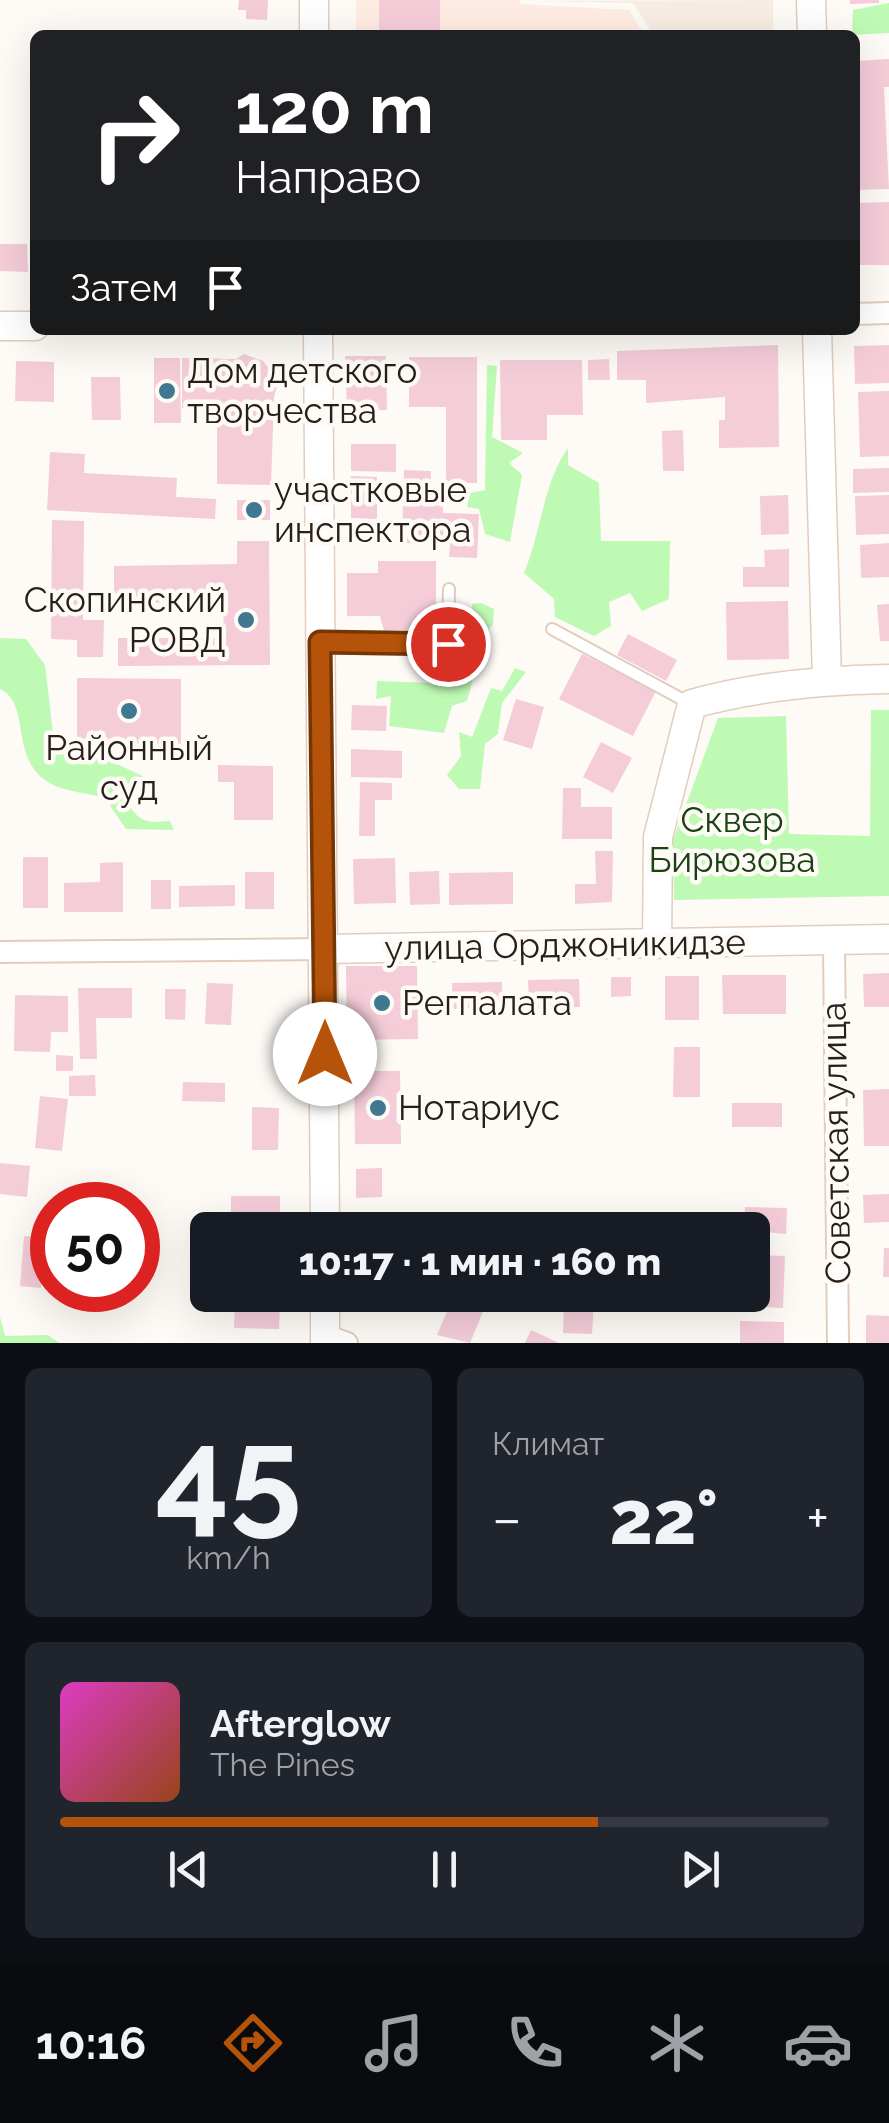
<!DOCTYPE html>
<html lang="ru">
<head>
<meta charset="utf-8">
<style>
  body { margin:0; font-family:Raleway,sans-serif; background:#20242c; color:#f1f3f6; height:100vh; display:flex; flex-direction:column; font-size:38px; white-space:nowrap }
  * { box-sizing:border-box; margin:0 }
  p { font-size:32px; color:#9ea1a6 }
  .icon { flex:none; width:55px; height:55px; fill:none; stroke:currentColor; stroke-width:2; stroke-linecap:round; stroke-linejoin:round }
  .map { position:relative; height:1343px; overflow:hidden }
  .sheet { display:flex; flex-direction:column; gap:25px; padding:25px; background:#0d0f14; flex:1 }
  .sheet>* { flex:none }
  .banner { position:absolute; left:30px; top:30px; width:830px; height:305px; border-radius:15px; box-shadow:0 10px 40px #0002; background:#202124; color:#fff; overflow:hidden }
  .speed { position:absolute; left:30px; top:1182px; display:flex; gap:20px; font-size:50px; font-weight:700; text-align:center }
  .speed>* { display:grid; place-content:center; width:130px; height:130px; border-radius:50%; background:#171b24; box-shadow:0 10px 40px #0002; line-height:1 }
  .speed .limit { border:15px solid #d22; background:#fff; color:#111 }
  .pin { position:absolute; display:grid; place-items:center; width:85px; height:85px; color:#fff; margin:-42px; border:5px solid #fff; border-radius:50%; box-shadow:0 2px 10px #0007 }
  .me { position:absolute; width:110px; margin:-55px; rotate:0deg; stroke-linejoin:round; filter:drop-shadow(0 0 8px #0008) }
  .turn { display:flex; align-items:center; gap:35px; height:210px; padding:0 40px; font-size:45px }
  .turn .icon { width:130px; height:130px; stroke-width:2.5 }
  .turn b { display:block; font-size:70px; line-height:85px }
  .then { display:flex; align-items:center; height:95px; padding:0 40px; background:#0003; gap:20px; font-size:38px }
  .big { font-size:75px; font-weight:800; line-height:1.1 }
  .sheet .tile { flex:1; display:flex; flex-direction:column; justify-content:center; gap:15px; min-width:0; padding:0 35px; border-radius:15px; background:#20242c }
  .sheet .dial { align-items:center; gap:0 }
  .dial b { font-size:130px; line-height:1 }
  .song { display:flex; align-items:center; gap:30px }
  .cover { width:120px; height:120px; border-radius:15px; background:linear-gradient(135deg,hsl(310 70% 55%),hsl(20 70% 35%)) }
  .played { height:10px; border-radius:5px; background:linear-gradient(90deg,#b45309 70%,#363941 70%) }
  .keys { display:flex; justify-content:space-around; direction:ltr }
  .heat { display:flex; justify-content:space-between; align-items:center; font-size:55px; direction:ltr }
  .sheet .tiles { flex:1; display:grid; gap:25px; grid-template-columns:1fr 1fr }
  .tile:last-child { grid-column:span 2 }
  .trip { position:absolute; left:190px; top:1212px; width:580px; height:100px; border-radius:15px; background:#171b24; box-shadow:0 10px 40px #0002; font-weight:800; line-height:100px; text-align:center }
  .tab-bar { display:flex; height:160px; justify-content:space-around; align-items:center; background:#090b0e; color:#9ea1a6 }
  .tab-bar .icon { width:70px; height:70px }
  .tab-bar .on { color:#b45309 }
  .tab-bar b { font-size:45px; color:#f1f3f6 }
  .map>svg:first-child { display:block }
</style>
</head>
<body>
<div class="map">
<svg width="889" height="1343" viewBox="0 0 889 1343">
  <rect width="100%" height="100%" fill="#fefaf6"/>
  <!-- built -->
  <path fill="#f8ede4" d="M773 0V35H653L633 3 525 1Z"/>
  <!-- education -->
  <path fill="#ffece2" d="M356 0H520V4L629 10 644 35H356Z"/>
  <!-- green -->
  <g fill="#befab4">
    <path d="M889 3V33L852 35 853 10Z"/>
    <path d="M487 365 497 366 492 437 523 453 509 463 522 475 510 542 485 534 479 509 467 507 470 493 485 490Z"/>
    <path d="M568 448V465L599 483 601 541H670L669 599 642 611 630 593 609 602 611 626 594 636 555 617 554 599 524 573C541 533 543 483 568 448Z"/>
    <path d="M481 603 494 609 493 625 479 637 478 662 467 701 452 706 444 733 389 726 391 696 376 699 377 681 467 684 472 604Z"/>
    <path d="M0 638 26 639 45 665 55 750 93 753 145 777 128 803C139 823 149 823 170 821L174 830 126 829 105 798C90 794 72 792 58 787 5 766 34 705 0 689Z"/>
    <path d="M515 668 526 672 502 703 498 734 485 744 480 789H459L447 775 461 756 459 732 472 737 491 688 502 691Z"/>
    <path d="M871 710H889V896L674 900 673 840 718 718 786 716 789 834 870 836Z"/>
    <path d="M0 1317 5 1336 48 1335 59 1343H0Z"/>
  </g>
  <!-- building -->
  <g fill="#f4cdd9">
    <path d="M239 0H268L267 20 246 19V10H238Z"/>
    <rect x="379" y="0" width="61" height="35"/>
    <path d="M850 0H879V3L850 4Z"/>
    <path d="M889 59V87H884L889 189 855 190V61Z"/>
    <path d="M889 202V265H855V203Z"/>
    <path d="M0 244H27L28 272 0 271Z"/>
    <path d="M778 345 779 447 719 448V420H725V397L646 403V380H617V351Z"/>
    <path d="M889 345V383L855 384 854 346Z"/>
    <path d="M244 354 263 361 279 381 274 397 271 485 217 484V417L207 408H182V358L236 359Z"/>
    <path d="M345 356H386L387 410 347 411Z"/>
    <path d="M409 357H477V483H446V407H409Z"/>
    <path d="M154 358H180L181 423H154Z"/>
    <path d="M609 359 610 380H588V360Z"/>
    <path d="M500 360H582L583 415H547V440H501Z"/>
    <path d="M16 361 54 362V402L15 401Z"/>
    <path d="M91 377H120L121 420H92Z"/>
    <path d="M889 391V456L860 457 858 392Z"/>
    <path d="M683 430 684 471H663L662 431Z"/>
    <path d="M351 444H396V472L351 471Z"/>
    <path d="M50 452 85 454 84 473 177 478 176 497 216 499 215 519 47 510Z"/>
    <path d="M889 468V492L853 493V469Z"/>
    <path d="M404 470 431 471V492H443V513L479 514 477 558 449 557 450 544 402 543Z"/>
    <path d="M351 476 377 477V519L351 518Z"/>
    <path d="M788 495 789 534 761 535 760 496Z"/>
    <path d="M889 495V534L856 535 855 496Z"/>
    <rect x="237" y="500" width="33" height="20"/>
    <path d="M52 520 84 521 83 620H104L103 657H77V640L51 639Z"/>
    <path d="M237 541H269L270 665 118 666V638H224L223 602 114 603V566L237 564Z"/>
    <path d="M889 543V577L861 578 860 545Z"/>
    <path d="M789 549V587H743V567H765L764 550Z"/>
    <path d="M378 561H436V615H419V630L384 631 380 616H347V573H378Z"/>
    <path d="M788 601 789 659 727 660 726 602Z"/>
    <path d="M889 604V641H880L877 605Z"/>
    <path d="M628 634 677 660 666 681 617 655Z"/>
    <path d="M582 654 656 691 633 736 559 699Z"/>
    <path d="M77 678 181 679V744L77 743Z"/>
    <path d="M516 699 544 707 532 749 503 740Z"/>
    <path d="M352 705 387 706 386 731 351 730Z"/>
    <path d="M601 742 632 758 613 793 583 777Z"/>
    <path d="M351 749 402 751V778L351 777Z"/>
    <path d="M218 765 273 766V820H234V782H218Z"/>
    <path d="M360 782 392 783V800H375V836H359Z"/>
    <path d="M563 788H581V807H612V839H562Z"/>
    <path d="M595 851H613L612 902 575 904V884H596Z"/>
    <rect x="23" y="857" width="25" height="51"/>
    <path d="M395 858 396 903 354 904 353 859Z"/>
    <path d="M123 862V912H64V883L100 882V863Z"/>
    <path d="M439 871 440 904 410 905 409 872Z"/>
    <rect x="245" y="872" width="29" height="37"/>
    <path d="M513 872V904L449 905V873Z"/>
    <rect x="151" y="880" width="20" height="29"/>
    <path d="M235 885V906L179 907V886Z"/>
    <path d="M346 966H417L418 1039 347 1040Z"/>
    <path d="M889 973V1007H864L863 974Z"/>
    <path d="M722 975H786V1014H723Z"/>
    <rect x="665" y="976" width="34" height="44"/>
    <path d="M611 977H631V996L611 997Z"/>
    <path d="M579 979 580 1007 529 1008 528 980Z"/>
    <path d="M502 982 503 1007 453 1009 452 983Z"/>
    <path d="M207 983 233 984 231 1025 205 1024Z"/>
    <path d="M78 988H132V1018H96L97 1059H80Z"/>
    <path d="M165 989H186L185 1020 165 1019Z"/>
    <path d="M15 995 68 996V1032H51L50 1052 14 1051Z"/>
    <path d="M674 1047H700V1097H673Z"/>
    <path d="M56 1055 73 1056V1071H56Z"/>
    <path d="M354 1071H400L401 1144H355Z"/>
    <path d="M95 1075 96 1096H69V1076Z"/>
    <path d="M183 1082 225 1083V1102L182 1101Z"/>
    <path d="M889 1089V1146H864L863 1090Z"/>
    <path d="M40 1096 68 1099 62 1151 35 1148Z"/>
    <rect x="732" y="1103" width="50" height="24"/>
    <path d="M252 1107 279 1108 278 1150H252Z"/>
    <path d="M0 1163 30 1166 27 1197 0 1194Z"/>
    <path d="M382 1168V1197L356 1198V1169Z"/>
    <path d="M889 1194V1222L864 1223 863 1195Z"/>
    <path d="M231 1196H280V1230H247V1223H231Z"/>
    <path d="M745 1207 787 1208 786 1234 744 1230Z"/>
    <path d="M353 1221 410 1222V1230H353Z"/>
    <path d="M24 1236 45 1238 41 1288 20 1286Z"/>
    <path d="M884 1248H889V1277H883Z"/>
    <path d="M752 1255 785 1256 783 1308 739 1306V1295H752Z"/>
    <path d="M453 1297 484 1309 470 1343 437 1335Z"/>
    <path d="M564 1300 594 1301 592 1334 563 1333Z"/>
    <path d="M235 1301 280 1303 279 1329 234 1328Z"/>
    <path d="M866 1315 889 1316V1343H866Z"/>
    <path d="M740 1321 784 1322V1343H740Z"/>
    <path d="M531 1330 559 1343H525Z"/>
  </g>
  <g fill="none" stroke-linecap="round" stroke-linejoin="round">
    <defs>
      <g id="lane">
        <path d="M552 629 691 704"/>
        <path d="M321 643 448 644 449 589"/>
      </g>
      <g id="street">
        <path d="M855 314 889 313"/>
        <path d="M834 942 838 1343"/>
        <path d="M0 952 325 949"/>
        <path d="M325 1335 347 1343"/>
      </g>
      <g id="secondary">
        <path d="M314 0V35"/>
        <path d="M811 0 812 35"/>
        <path d="M0 326H35"/>
        <path d="M318 330 325 1230"/>
        <path d="M817 330 827 680"/>
        <path d="M657 944 658 837 692 704C756 686 823 680 889 679"/>
        <path d="M325 949 889 939"/>
        <path d="M325 1343V1295"/>
      </g>
    </defs>
    <!-- lane casing -->
    <use href="#lane" stroke="#e2cdbd" stroke-width="14"/>
    <!-- street casing -->
    <use href="#street" stroke="#e2cdbd" stroke-width="24"/>
    <!-- secondary casing -->
    <use href="#secondary" stroke="#e2cdbd" stroke-width="31"/>
    <!-- lane -->
    <use href="#lane" stroke="#fff" stroke-width="10"/>
    <!-- street -->
    <use href="#street" stroke="#fff" stroke-width="20"/>
    <!-- secondary -->
    <use href="#secondary" stroke="#fff" stroke-width="28"/>
  </g>
  <g fill="none" stroke-linecap="round" stroke-linejoin="round">
    <defs>
      <path id="route" d="M325 1054 320 642 448 644"/>
    </defs>
    <!-- route casing -->
    <use href="#route" stroke="#753606" stroke-width="25"/>
    <!-- route -->
    <use href="#route" stroke="#b45309" stroke-width="18"/>
  </g>
  <!-- markers -->
  <g fill="#3f7891" stroke="#fefaf6" stroke-width="4">
    <circle cx="167" cy="391" r="10"/>
    <circle cx="254" cy="510" r="10"/>
    <circle cx="246" cy="620" r="10"/>
    <circle cx="129" cy="711" r="10"/>
    <circle cx="382" cy="1003" r="10"/>
    <circle cx="378" cy="1108" r="10"/>
  </g>
  <g text-anchor="middle" stroke-width="9" stroke-linejoin="round" paint-order="stroke">
    <!-- poi labels -->
    <g font-size="35" fill="#27201a" stroke="#fefaf6" text-anchor="start">
      <text x="187" y="383">Дом детского<tspan x="187" dy="40">творчества</tspan></text>
      <text x="274" y="502">участковые<tspan x="274" dy="40">инспектора</tspan></text>
      <text x="226" y="612" text-anchor="end">Скопинский<tspan x="226" dy="40">РОВД</tspan></text>
      <text x="129" y="760" text-anchor="middle">Районный<tspan x="129" dy="40">суд</tspan></text>
      <text x="402" y="1015">Регпалата</text>
      <text x="398" y="1120">Нотариус</text>
    </g>
    <!-- park labels -->
    <g font-size="35" fill="#194112" stroke="#fefaf6">
      <text x="732" y="832">Сквер<tspan x="732" dy="40">Бирюзова</tspan></text>
    </g>
    <!-- street labels -->
    <g font-size="35" fill="#27201a" stroke="#fefaf6">
      <text transform="translate(565 945) rotate(-1)" y="12">улица Орджоникидзе</text>
      <text transform="translate(836 1143) rotate(-91)" y="12">Советская улица</text>
    </g>
  </g>
</svg>
<div class="speed"><div class="limit">50</div></div>
<div class="pin" style="left:448px;top:644px;background:#d93025"><svg class="icon" aria-label="arrive" viewBox="0 0 24 24"><path d="M6 21V4h12l-3 4 3 4H6"/></svg></div>
<svg class="me" style="left:325px;top:1054px" viewBox="-20 -20 40 40"><circle r="19" fill="#fff"/><path d="M0-13L10 11 0 6-10 11z" fill="#b45309"/></svg>
<div class="trip">10:17 · 1 мин · 160 m</div>
<div class="banner">
<div class="turn"><svg class="icon" aria-label="right" viewBox="0 0 24 24"><path d="M7 20v-9h11M14 6l5 5-5 5"/></svg><div><b>120 m</b>Направо</div></div>
<div class="then">Затем<svg class="icon" aria-label="arrive" viewBox="0 0 24 24"><path d="M6 21V4h12l-3 4 3 4H6"/></svg></div>
</div>
</div>
<section class="sheet">
<div class="tiles">
<div class="tile dial"><b>45</b><p>km/h</p></div>
<div class="tile"><p>Климат</p>
<div class="heat"><a>−</a><b class="big">22°</b><a>+</a></div>
</div>
<div class="tile">
<div class="song"><i class="cover"></i><div><b>Afterglow</b><p>The Pines</p></div></div>
<div class="played"></div>
<div class="keys"><svg class="icon" aria-label="previous" viewBox="0 0 24 24"><path d="M18 5L8 12l10 7zM5 5v14"/></svg><svg class="icon" aria-label="pause" viewBox="0 0 24 24"><path d="M8 5v14M16 5v14"/></svg><svg class="icon" aria-label="next" viewBox="0 0 24 24"><path d="M6 5l10 7-10 7zM19 5v14"/></svg></div>
</div>
</div>
</section>
<nav class="tab-bar">
<b>10:16</b>
<svg class="icon on" aria-label="directions" viewBox="0 0 24 24"><path d="M12 3l9 9-9 9-9-9zM9 14v-3h6M13 9l2 2-2 2"/></svg>
<svg class="icon" aria-label="music" viewBox="0 0 24 24"><path d="M9 18V5l10-2v13"/><circle cx="6" cy="18" r="3"/><circle cx="16" cy="16" r="3"/></svg>
<svg class="icon" aria-label="phone" viewBox="0 0 24 24"><path d="M5 4h4l2 5-3 2q2 4 5 5l2-3 5 2v4C11 20 4 13 5 4z"/></svg>
<svg class="icon" aria-label="climate" viewBox="0 0 24 24"><path d="M12 3v18M4 7l16 10M4 17L20 7"/></svg>
<svg class="icon" aria-label="car" viewBox="0 0 24 24"><path d="M5 17H2v-5l4-1 3-4h7l3 4 3 1v5h-3M9 17h6M6 11h13"/><circle cx="7" cy="17" r="2"/><circle cx="17" cy="17" r="2"/></svg>
</nav>
</body>
</html>
